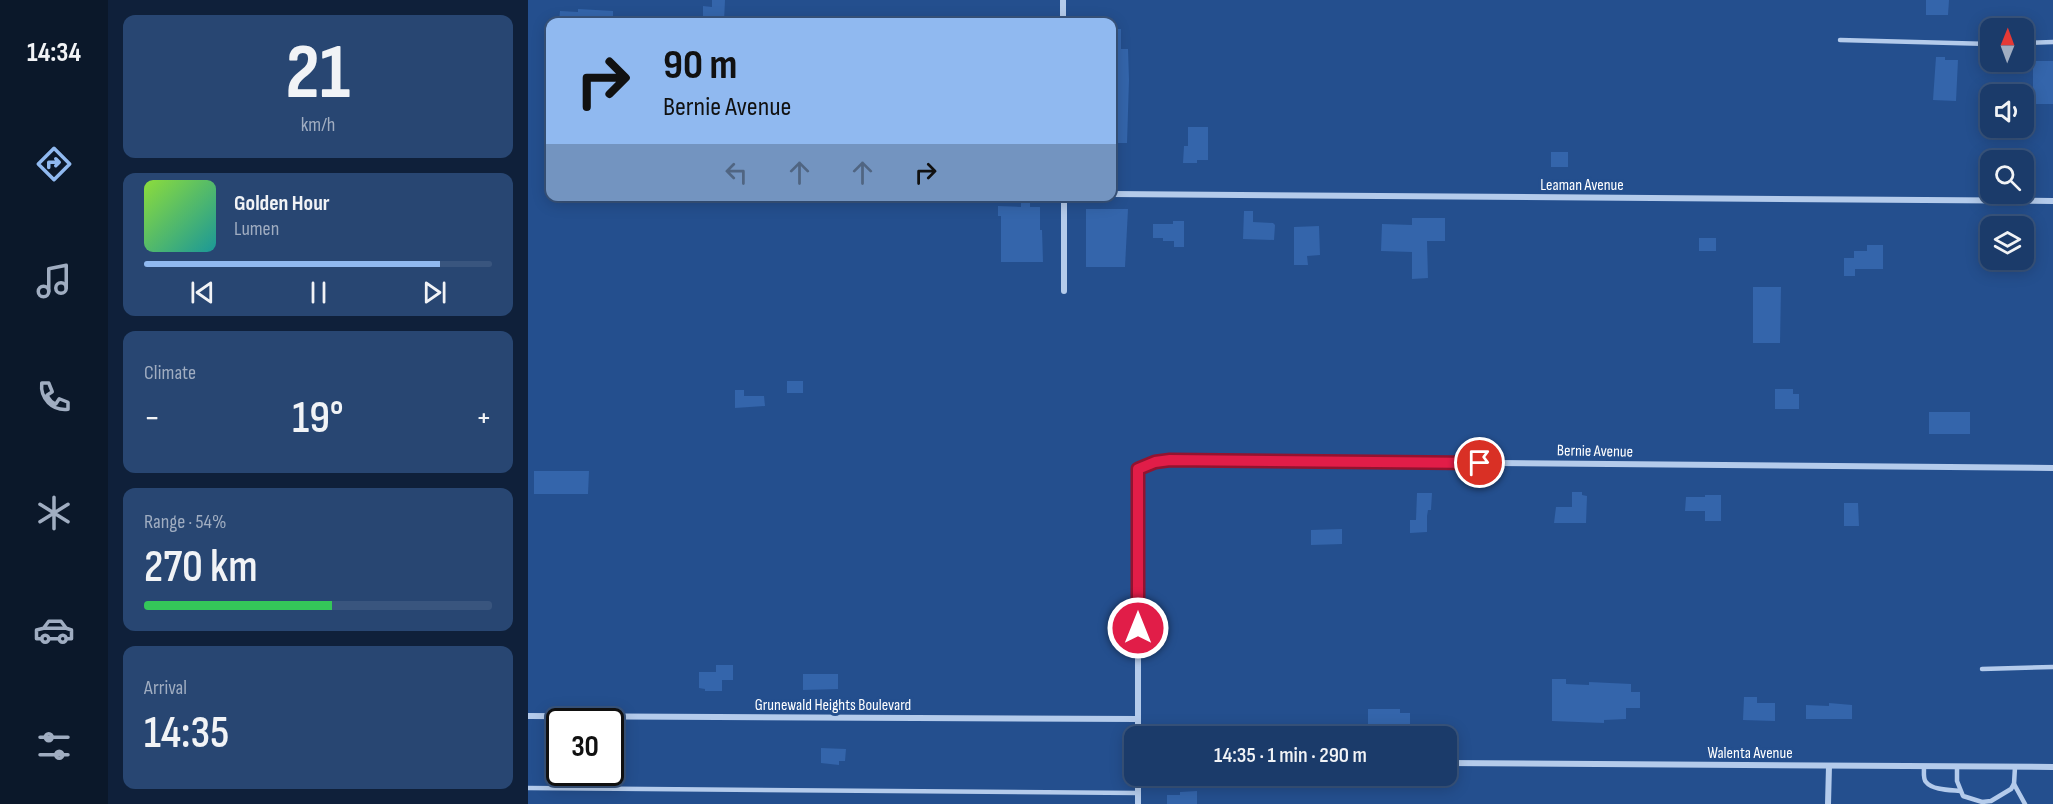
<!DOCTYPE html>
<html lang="en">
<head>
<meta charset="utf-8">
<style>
  body { margin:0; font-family:"Sofia Sans Condensed",sans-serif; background:#284672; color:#f1f3f6; height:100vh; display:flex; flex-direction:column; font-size:22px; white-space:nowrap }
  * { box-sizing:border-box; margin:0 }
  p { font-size:20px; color:#a0adc1 }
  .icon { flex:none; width:33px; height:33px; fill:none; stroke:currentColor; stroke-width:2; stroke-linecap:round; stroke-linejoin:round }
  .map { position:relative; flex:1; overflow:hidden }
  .sheet { display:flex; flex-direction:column; gap:15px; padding:15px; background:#0f203a; width:420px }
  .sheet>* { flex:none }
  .guide { position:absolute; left:18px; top:18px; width:570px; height:183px; border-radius:12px; box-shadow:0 3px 15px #0003,0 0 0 2px #39557e; background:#90b9f0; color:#111; overflow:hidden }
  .needle { width:39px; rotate:1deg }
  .tools { position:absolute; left:1452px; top:18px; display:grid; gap:12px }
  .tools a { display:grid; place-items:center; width:54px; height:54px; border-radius:12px; background:#1b3b6a; box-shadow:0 3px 15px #0003,0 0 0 2px #39557e; font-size:30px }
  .speed { position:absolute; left:18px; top:708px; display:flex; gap:12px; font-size:30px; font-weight:700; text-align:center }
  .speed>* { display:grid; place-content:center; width:78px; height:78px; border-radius:50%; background:#1b3b6a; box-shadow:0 3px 15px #0003,0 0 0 2px #39557e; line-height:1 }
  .speed .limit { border:3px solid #111; border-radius:9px; background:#fff; color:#111 }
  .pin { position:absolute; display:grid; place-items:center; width:51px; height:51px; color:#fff; margin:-26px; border:3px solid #fff; border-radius:50%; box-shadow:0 2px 6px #0007 }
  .me { position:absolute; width:66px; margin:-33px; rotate:0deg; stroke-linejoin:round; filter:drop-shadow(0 0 4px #0008) }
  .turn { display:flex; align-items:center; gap:21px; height:126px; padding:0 18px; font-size:27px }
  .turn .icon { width:78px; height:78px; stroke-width:2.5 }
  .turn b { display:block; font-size:42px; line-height:51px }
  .lanes { display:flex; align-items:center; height:57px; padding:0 18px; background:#0003; justify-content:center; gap:30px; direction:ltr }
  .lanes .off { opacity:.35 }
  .big { font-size:45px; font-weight:600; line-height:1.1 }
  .sheet .tile { flex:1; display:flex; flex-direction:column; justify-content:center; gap:9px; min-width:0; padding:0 21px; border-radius:12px; background:#284672 }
  .sheet .dial { align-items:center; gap:0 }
  .dial b { font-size:78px; line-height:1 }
  .song { display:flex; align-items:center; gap:18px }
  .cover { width:72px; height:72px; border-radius:9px; background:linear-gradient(135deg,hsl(90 70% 55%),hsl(180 70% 35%)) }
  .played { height:6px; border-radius:3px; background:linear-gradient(90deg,#90b9f0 85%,#39557e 85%) }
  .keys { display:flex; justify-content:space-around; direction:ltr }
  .heat { display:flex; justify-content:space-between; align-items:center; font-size:33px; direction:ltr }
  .charge { height:9px; border-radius:4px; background:linear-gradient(90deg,#34c759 54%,#39557e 0) }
  .trip { position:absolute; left:596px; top:726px; width:333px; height:60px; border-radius:12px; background:#1b3b6a; box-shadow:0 3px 15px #0003,0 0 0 2px #39557e; font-weight:600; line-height:60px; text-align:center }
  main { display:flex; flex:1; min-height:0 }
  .tab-bar { display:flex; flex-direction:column; width:108px; justify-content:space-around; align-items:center; background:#0b182a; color:#a0adc1 }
  .tab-bar .icon { width:42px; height:42px }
  .tab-bar .current { color:#90b9f0 }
  .tab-bar b { font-size:27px; color:#f1f3f6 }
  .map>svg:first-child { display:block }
</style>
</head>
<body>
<main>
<nav class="tab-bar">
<b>14:34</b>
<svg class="icon current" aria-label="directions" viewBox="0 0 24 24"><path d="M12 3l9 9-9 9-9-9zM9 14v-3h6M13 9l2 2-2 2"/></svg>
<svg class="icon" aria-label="music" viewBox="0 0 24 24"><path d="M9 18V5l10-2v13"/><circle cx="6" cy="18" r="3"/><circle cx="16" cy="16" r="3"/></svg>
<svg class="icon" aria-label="phone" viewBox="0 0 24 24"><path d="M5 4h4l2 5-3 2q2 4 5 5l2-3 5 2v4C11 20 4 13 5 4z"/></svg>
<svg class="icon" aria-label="climate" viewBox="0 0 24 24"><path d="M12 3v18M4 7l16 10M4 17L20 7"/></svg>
<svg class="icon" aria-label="car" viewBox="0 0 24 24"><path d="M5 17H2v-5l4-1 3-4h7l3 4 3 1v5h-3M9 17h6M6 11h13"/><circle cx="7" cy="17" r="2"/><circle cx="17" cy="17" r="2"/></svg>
<svg class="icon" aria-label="filters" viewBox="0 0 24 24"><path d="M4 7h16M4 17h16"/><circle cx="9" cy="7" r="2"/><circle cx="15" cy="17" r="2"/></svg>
</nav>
<section class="sheet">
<div class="tile dial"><b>21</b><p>km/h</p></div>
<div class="tile">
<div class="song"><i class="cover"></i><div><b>Golden Hour</b><p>Lumen</p></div></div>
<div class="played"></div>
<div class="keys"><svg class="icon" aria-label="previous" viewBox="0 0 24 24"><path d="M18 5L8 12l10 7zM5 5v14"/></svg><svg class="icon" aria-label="pause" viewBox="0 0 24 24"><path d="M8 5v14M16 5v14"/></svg><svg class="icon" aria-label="next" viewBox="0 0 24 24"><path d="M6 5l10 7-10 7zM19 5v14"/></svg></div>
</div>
<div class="tile"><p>Climate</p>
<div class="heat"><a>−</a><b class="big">19°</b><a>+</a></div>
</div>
<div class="tile"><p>Range · 54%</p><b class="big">270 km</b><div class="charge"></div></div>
<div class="tile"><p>Arrival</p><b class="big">14:35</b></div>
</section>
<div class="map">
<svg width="1525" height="804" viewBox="0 0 1525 804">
  <rect width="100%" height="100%" fill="#244f8e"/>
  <!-- building -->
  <g fill="#3465ab">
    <path d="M184 0H197L196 22H175V6L184 7Z"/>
    <path d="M1398 0H1421L1420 15H1398Z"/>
    <path d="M50 9 85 11V22H31L32 11 50 12Z"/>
    <path d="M584 29H593V49H600L601 80 599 143H584Z"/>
    <path d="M1408 57H1417V60H1430L1428 101 1405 100Z"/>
    <rect x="1505" y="61" width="20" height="43"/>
    <path d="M660 127H680V160H669V163H655L656 146H660Z"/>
    <rect x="1023" y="152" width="17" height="15"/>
    <path d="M493 196H502V207H512V230H514L515 262H473V216H470V206L493 207Z"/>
    <path d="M558 209H600L597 267H558Z"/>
    <path d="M716 211H725V222L745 223 747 225 746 240 715 239Z"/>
    <path d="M884 218H917V241H899L900 278 884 279V252L853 251 854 224 884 225Z"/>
    <path d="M645 221H656V247H646V241H635V238H625V224H645Z"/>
    <path d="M791 226 792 255 779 256 780 265H766V227Z"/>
    <rect x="1171" y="238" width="17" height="13"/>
    <path d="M1339 245H1355V269H1327V276H1316V258H1326V251H1339Z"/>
    <path d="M1225 287H1253L1252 343H1225Z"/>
    <rect x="259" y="381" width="16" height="12"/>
    <path d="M1247 389H1265V394H1271V409H1247Z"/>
    <path d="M207 390H216V396H236L237 406 207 408Z"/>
    <rect x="1401" y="412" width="41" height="22"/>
    <path d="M6 471H61L60 494H6Z"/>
    <path d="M1044 492H1054V495L1059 496 1058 523H1026L1028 507H1044Z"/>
    <path d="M889 493H904L903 510H900L899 516V532L882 533V520H888Z"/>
    <path d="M1177 495H1193V521H1177V511H1157L1158 497H1177Z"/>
    <path d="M1316 503H1330L1331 526H1316Z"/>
    <path d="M814 529V544L783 545V530Z"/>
    <path d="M188 665H205V680H194V691H177V689L171 688V672H188Z"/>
    <path d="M275 674H310V689L275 690Z"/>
    <path d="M1024 679H1038V684L1061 685V682L1103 684V692H1112V708H1098V719L1076 720V723L1024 721Z"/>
    <path d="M1216 697H1229V703H1247V721L1215 720Z"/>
    <path d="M1301 703 1324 705V719H1278V705L1301 706Z"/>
    <path d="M840 709H872V713H882V726H872L871 728H850V725H840Z"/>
    <path d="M293 748 318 749 317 761H311V765L293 763Z"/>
    <path d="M669 791V804H639V795H652V792Z"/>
  </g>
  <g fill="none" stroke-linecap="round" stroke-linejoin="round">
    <!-- service -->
    <g stroke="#b4cbeb" stroke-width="4.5">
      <path d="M1312 40 1462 44"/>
      <path d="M1496 43 1525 42"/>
      <path d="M1454 669 1525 667"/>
      <path d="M1396 767C1396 772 1395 779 1398 782 1404 790 1422 790 1432 791"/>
      <path d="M1429 768V781L1435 796 1454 802 1463 801 1483 789 1486 784 1487 767"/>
      <path d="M1486 784 1497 804"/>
      <path d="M0 788 610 793"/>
    </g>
    <!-- minor -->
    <g stroke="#b4cbeb" stroke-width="6">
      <path d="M535 0V22"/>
      <path d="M584 194 1525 201"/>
      <path d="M536 196V291"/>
      <path d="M0 716 610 719"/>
      <path d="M610 736V469L627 462 642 460 1525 468"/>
      <path d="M918 763 1525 767"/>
      <path d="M610 804V776"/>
      <path d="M1300 804 1301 766"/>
    </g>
  </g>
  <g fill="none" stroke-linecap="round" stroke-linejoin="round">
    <defs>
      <path id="route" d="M610 628V469L627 462 642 460 952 463"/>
    </defs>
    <!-- route casing -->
    <use href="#route" stroke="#92132f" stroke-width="15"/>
    <!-- route -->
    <use href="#route" stroke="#e11d48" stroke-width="10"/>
  </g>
  <g text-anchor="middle" stroke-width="6" stroke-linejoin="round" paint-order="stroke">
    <!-- street labels -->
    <g font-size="16" fill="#fff" stroke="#244f8e">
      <text x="1054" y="190">Leaman Avenue</text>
      <text transform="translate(1067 450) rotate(1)" y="6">Bernie Avenue</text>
      <text x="305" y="710">Grunewald Heights Boulevard</text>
      <text x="1222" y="758">Walenta Avenue</text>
    </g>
  </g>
</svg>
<div class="tools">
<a><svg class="needle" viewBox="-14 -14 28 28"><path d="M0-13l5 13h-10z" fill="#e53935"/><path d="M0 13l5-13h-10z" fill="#a0adc1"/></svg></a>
<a><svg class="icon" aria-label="sound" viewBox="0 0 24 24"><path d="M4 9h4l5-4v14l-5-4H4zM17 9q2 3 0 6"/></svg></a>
<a><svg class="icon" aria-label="search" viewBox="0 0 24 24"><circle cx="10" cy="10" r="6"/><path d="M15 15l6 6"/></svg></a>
<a><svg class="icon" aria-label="layers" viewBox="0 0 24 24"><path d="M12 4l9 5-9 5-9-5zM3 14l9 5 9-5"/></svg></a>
</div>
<div class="speed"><div class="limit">30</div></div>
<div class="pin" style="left:952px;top:463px;background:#d93025"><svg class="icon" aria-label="arrive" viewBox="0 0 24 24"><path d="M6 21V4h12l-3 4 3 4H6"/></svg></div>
<svg class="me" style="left:610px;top:628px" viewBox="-20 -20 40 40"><circle r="17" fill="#e11d48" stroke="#fff" stroke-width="3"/><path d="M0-11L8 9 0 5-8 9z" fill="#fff"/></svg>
<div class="trip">14:35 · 1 min · 290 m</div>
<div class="guide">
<div class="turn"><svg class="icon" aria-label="right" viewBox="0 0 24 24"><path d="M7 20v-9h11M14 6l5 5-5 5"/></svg><div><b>90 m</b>Bernie Avenue</div></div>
<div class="lanes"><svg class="icon off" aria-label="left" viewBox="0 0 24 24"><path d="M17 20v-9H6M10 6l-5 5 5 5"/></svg><svg class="icon off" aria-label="ahead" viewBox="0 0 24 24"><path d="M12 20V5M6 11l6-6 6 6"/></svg><svg class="icon off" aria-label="ahead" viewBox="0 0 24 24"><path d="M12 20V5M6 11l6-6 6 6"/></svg><svg class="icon" aria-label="right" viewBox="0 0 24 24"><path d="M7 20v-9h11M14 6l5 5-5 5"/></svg></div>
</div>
</div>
</main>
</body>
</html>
